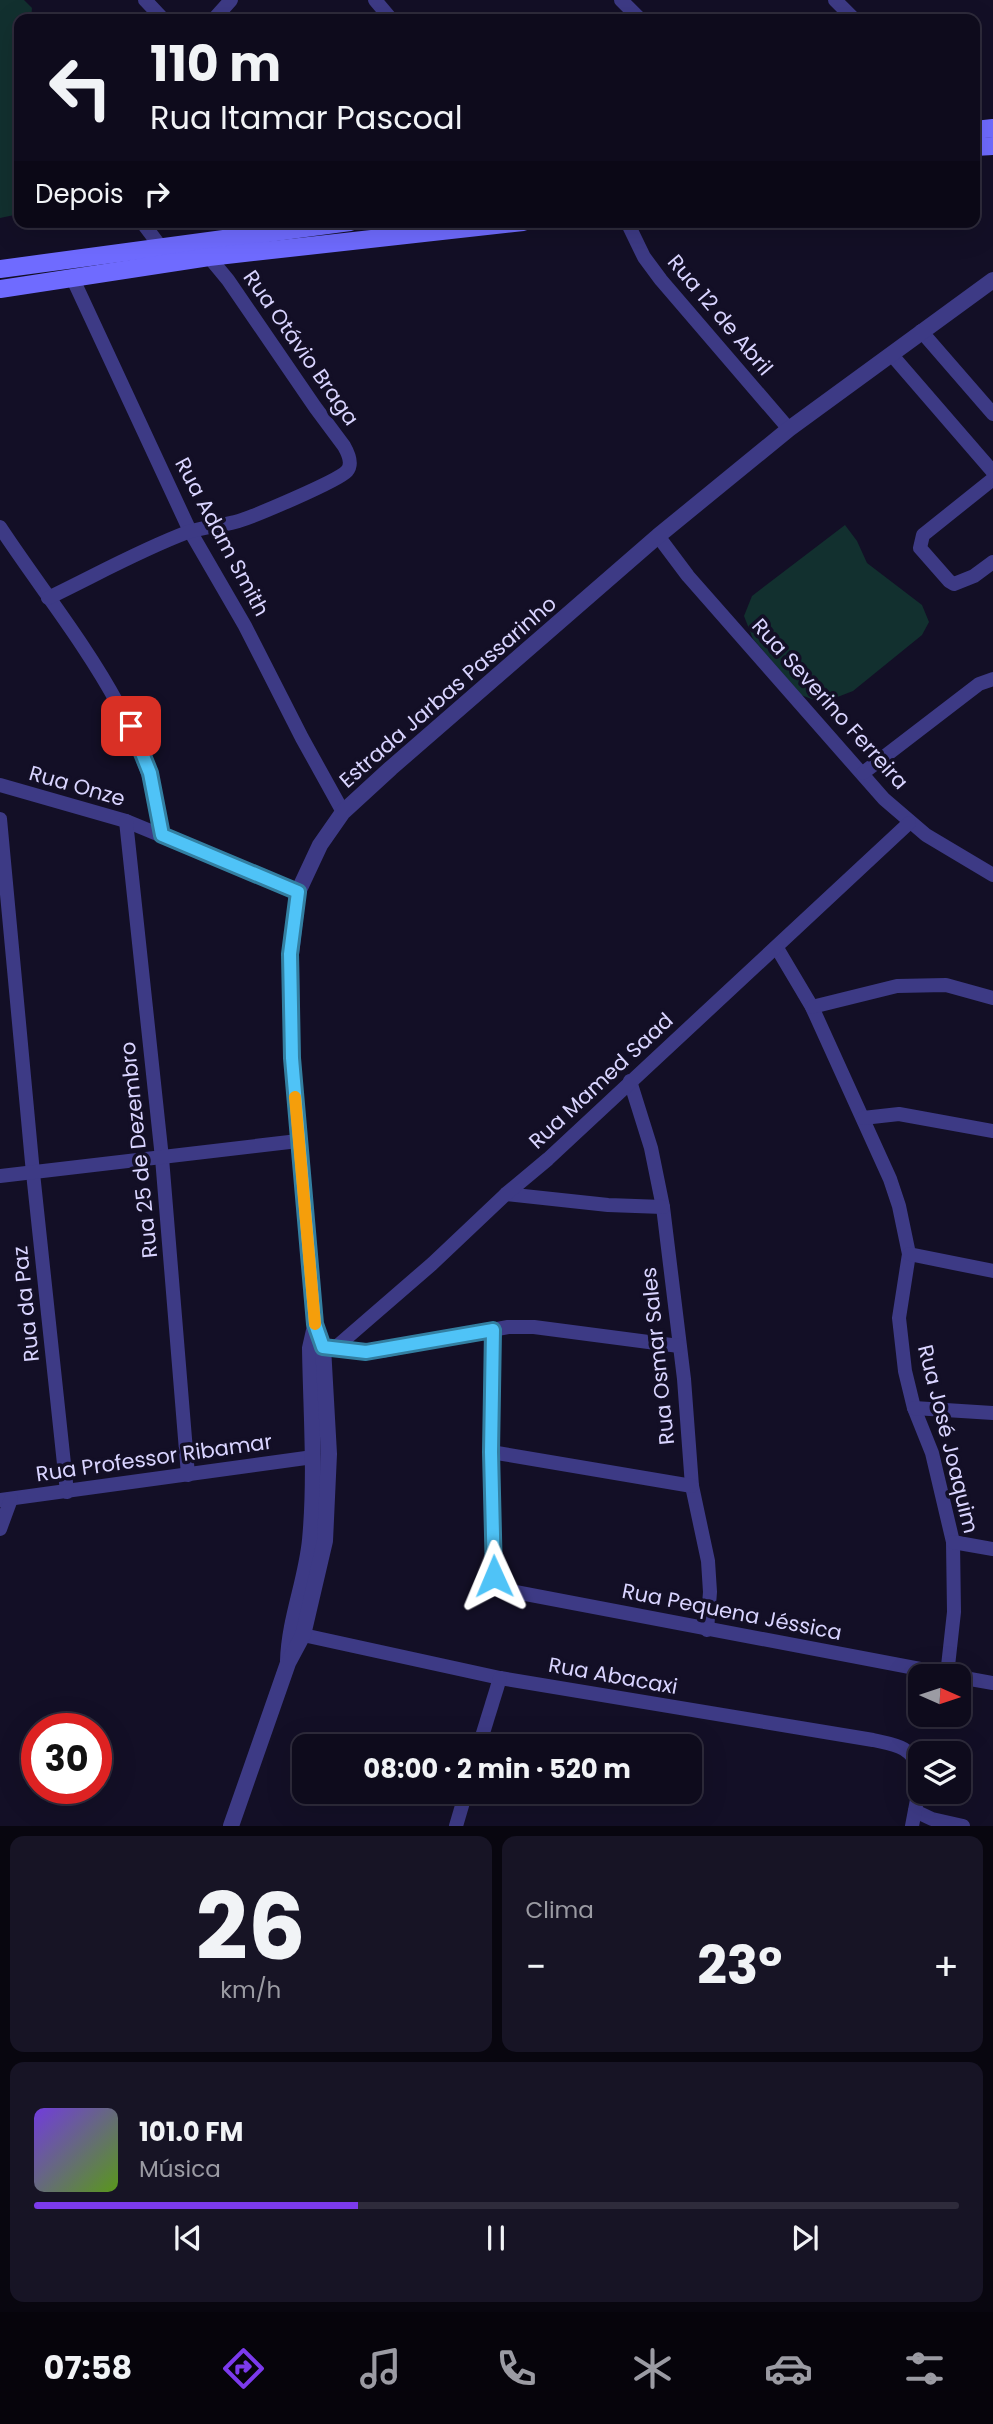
<!DOCTYPE html>
<html lang="pt">
<head>
<meta charset="utf-8">
<style>
  body { margin:0; font-family:Poppins,sans-serif; background:#171425; color:#f1f3f6; height:100vh; display:flex; flex-direction:column; font-size:26px; white-space:nowrap }
  * { box-sizing:border-box; margin:0 }
  p { font-size:23px; color:#9b9ba3 }
  .icon { flex:none; width:38px; height:38px; fill:none; stroke:currentColor; stroke-width:2; stroke-linecap:round; stroke-linejoin:round }
  .map { position:relative; height:1826px; overflow:hidden }
  .side { display:flex; flex-direction:column; gap:10px; padding:10px; background:#08060f; flex:1 }
  .side>* { flex:none }
  .banner { position:absolute; left:14px; top:14px; width:966px; height:214px; border-radius:14px; box-shadow:0 7px 28px #0002,0 0 0 2px #2e2b3b; background:#0e0b1c; color:#f1f3f6; overflow:hidden }
  .needle { width:46px; rotate:93deg }
  .tools { position:absolute; left:908px; top:1664px; display:grid; gap:14px }
  .tools a { display:grid; place-items:center; width:63px; height:63px; border-radius:14px; background:#0e0b1c; box-shadow:0 7px 28px #0002,0 0 0 2px #2e2b3b; font-size:35px }
  .speed { position:absolute; left:21px; top:1713px; display:flex; gap:14px; font-size:35px; font-weight:700; text-align:center }
  .speed>* { display:grid; place-content:center; width:91px; height:91px; border-radius:50%; background:#0e0b1c; box-shadow:0 7px 28px #0002,0 0 0 2px #2e2b3b; line-height:1 }
  .speed .limit { border:10px solid #d22; background:#fff; color:#111 }
  .pin { position:absolute; display:grid; place-items:center; width:60px; height:60px; color:#fff; margin:-30px; border-radius:14px; box-shadow:0 4px 10px #0006 }
  .me { position:absolute; width:77px; margin:-38px; rotate:359deg; stroke-linejoin:round; filter:drop-shadow(0 0 5px #0008) }
  .turn { display:flex; align-items:center; gap:24px; height:147px; padding:0 21px; font-size:32px }
  .turn .icon { width:91px; height:91px; stroke-width:2.5 }
  .turn b { display:block; font-size:49px; line-height:60px }
  .then { display:flex; align-items:center; height:66px; padding:0 21px; background:#0003; gap:14px; font-size:26px }
  .big { font-size:52px; font-weight:700; line-height:1.1 }
  .side .tile { flex:1; display:flex; flex-direction:column; justify-content:center; gap:10px; min-width:0; padding:0 24px; border-radius:14px; background:#171425 }
  .side .dial { align-items:center; gap:0 }
  .dial b { font-size:91px; line-height:1 }
  .song { display:flex; align-items:center; gap:21px }
  .cover { width:84px; height:84px; border-radius:10px; background:linear-gradient(135deg,hsl(260 70% 55%),hsl(90 70% 35%)) }
  .played { height:7px; border-radius:4px; background:linear-gradient(90deg,#7c3aed 35%,#2e2b3b 35%) }
  .keys { display:flex; justify-content:space-around; direction:ltr }
  .heat { display:flex; justify-content:space-between; align-items:center; font-size:38px; direction:ltr }
  .side .tiles { flex:1; display:grid; gap:10px; grid-template-columns:1fr 1fr }
  .tile:last-child { grid-column:span 2 }
  .trip { position:absolute; left:292px; top:1734px; width:410px; height:70px; border-radius:14px; background:#0e0b1c; box-shadow:0 7px 28px #0002,0 0 0 2px #2e2b3b; font-weight:700; line-height:70px; text-align:center }
  .tab-bar { display:flex; height:112px; justify-content:space-around; align-items:center; background:#06040b; color:#9b9ba3 }
  .tab-bar .icon { width:49px; height:49px }
  .tab-bar .active { color:#7c3aed }
  .tab-bar b { font-size:32px; color:#f1f3f6 }
  .map>svg:first-child { display:block }
</style>
</head>
<body>
<div class="map">
<svg width="993" height="1826" viewBox="0 0 993 1826">
  <rect width="100%" height="100%" fill="#130f26"/>
  <!-- green -->
  <g fill="#12302f">
    <path d="M0 0H24L32 8 31 19H19V214L0 218Z"/>
    <path d="M845 525 857 541 867 563 922 605 929 622 922 635 853 691 822 703 801 695 753 639 744 616 752 596Z"/>
  </g>
  <g fill="none" stroke-linecap="round" stroke-linejoin="round">
    <!-- minor -->
    <g stroke="#3d3a85" stroke-width="14">
      <path d="M145 0 163 19"/>
      <path d="M375 0 391 19"/>
      <path d="M621 0 640 19"/>
      <path d="M835 0 854 19"/>
      <path d="M214 19 231 0"/>
      <path d="M142 222 160 246"/>
      <path d="M627 222 644 257 661 280 789 429"/>
      <path d="M72 277 190 531 245 626 302 738 343 812"/>
      <path d="M921 331 993 414"/>
      <path d="M891 354 993 472"/>
      <path d="M993 479 923 535 920 548 949 581 954 584 974 576 993 562"/>
      <path d="M0 527C64 624 148 716 162 835"/>
      <path d="M658 536 688 576 884 799 926 835 993 875"/>
      <path d="M48 598C94 576 140 550 188 532 203 527 220 526 235 522 251 518 338 481 347 471 353 464 348 453 344 446L315 407 228 280 209 257"/>
      <path d="M863 773 979 684 993 679"/>
      <path d="M0 785 126 821 298 892"/>
      <path d="M0 819 33 1173 67 1492"/>
      <path d="M126 821 162 1158 188 1475"/>
      <path d="M777 948 812 1007 890 1179 899 1206 909 1254 899 1318 905 1371 914 1408 932 1453 953 1542 954 1612 947 1675"/>
      <path d="M812 1007 897 986 946 985 993 998"/>
      <path d="M630 1081 651 1148 663 1207 684 1379 692 1486 708 1561 710 1592 707 1630"/>
      <path d="M863 1118 899 1114 993 1131"/>
      <path d="M0 1176 298 1141"/>
      <path d="M506 1194 608 1205 663 1207"/>
      <path d="M909 1254 993 1271"/>
      <path d="M493 1330 491 1452 494 1576 500 1587 510 1591 957 1676"/>
      <path d="M312 1348H335L432 1264 506 1194 548 1159 909 823"/>
      <path d="M335 1348 351 1352 381 1351 508 1327H534L679 1346"/>
      <path d="M914 1408 993 1413"/>
      <path d="M491 1452 692 1486"/>
      <path d="M0 1500 313 1457"/>
      <path d="M0 1529 11 1499"/>
      <path d="M953 1542 993 1549"/>
      <path d="M294 1633 500 1678 873 1740C896 1745 911 1746 920 1770"/>
      <path d="M959 1677 993 1683"/>
      <path d="M479 1746 500 1678"/>
      <path d="M915 1811 932 1819 963 1826"/>
      <path d="M456 1826 466 1792"/>
      <path d="M912 1826 920 1784"/>
    </g>
    <!-- tertiary -->
    <g stroke="#3d3a85" stroke-width="16">
      <path d="M288 1661C289 1620 306 1581 310 1540 316 1476 311 1412 310 1348L315 1326"/>
      <path d="M231 1826 288 1663 303 1635 325 1541 329 1454 323 1347 315 1324 292 1058 291 954 298 892 320 845 343 812 391 768 658 536 789 429 993 280"/>
    </g>
    <!-- secondary -->
    <g stroke="#6f6bff" stroke-width="18">
      <path d="M975 130 993 128"/>
      <path d="M975 147 993 146"/>
      <path d="M0 269 350 222"/>
      <path d="M0 289 209 257 523 222"/>
    </g>
  </g>
  <g fill="none" stroke-linecap="round" stroke-linejoin="round">
    <defs>
      <path id="route" d="M131 726 150 773 162 835 298 892 290 954 292 1058 315 1324 323 1347 366 1352 493 1330 491 1452 494 1576"/>
    </defs>
    <!-- route casing -->
    <use href="#route" stroke="#337fa1" stroke-width="18"/>
    <!-- route -->
    <use href="#route" stroke="#4fc3f7" stroke-width="12"/>
    <!-- slow -->
    <path stroke="#f59e0b" stroke-width="12" d="M295 1097 315 1324"/>
  </g>
  <g text-anchor="middle" stroke-width="7" stroke-linejoin="round" paint-order="stroke">
    <!-- street labels -->
    <g font-size="21" fill="#d9d4ff" stroke="#130f26">
      <text transform="translate(720 315) rotate(50)" y="7">Rua 12 de Abril</text>
      <text transform="translate(301 348) rotate(55)" y="7">Rua Otávio Braga</text>
      <text transform="translate(222 537) rotate(62)" y="7">Rua Adam Smith</text>
      <text transform="translate(448 692) rotate(-41)" y="7">Estrada Jarbas Passarinho</text>
      <text transform="translate(830 704) rotate(48)" y="7">Rua Severino Ferreira</text>
      <text transform="translate(77 786) rotate(16)" y="7">Rua Onze</text>
      <text transform="translate(601 1081) rotate(-43)" y="7">Rua Mamed Saad</text>
      <text transform="translate(139 1150) rotate(-96)" y="7">Rua 25 de Dezembro</text>
      <text transform="translate(26 1304) rotate(-96)" y="7">Rua da Paz</text>
      <text transform="translate(658 1356) rotate(-96)" y="7">Rua Osmar Sales</text>
      <text transform="translate(948 1439) rotate(76)" y="7">Rua José Joaquim</text>
      <text transform="translate(154 1458) rotate(-8)" y="7">Rua Professor Ribamar</text>
      <text transform="translate(732 1612) rotate(11)" y="7">Rua Pequena Jéssica</text>
      <text transform="translate(613 1676) rotate(10)" y="7">Rua Abacaxi</text>
    </g>
  </g>
</svg>
<div class="tools">
<a><svg class="needle" viewBox="-14 -14 28 28"><path d="M0-13l5 13h-10z" fill="#e53935"/><path d="M0 13l5-13h-10z" fill="#9b9ba3"/></svg></a>
<a><svg class="icon" aria-label="layers" viewBox="0 0 24 24"><path d="M12 4l9 5-9 5-9-5zM3 14l9 5 9-5"/></svg></a>
</div>
<div class="speed"><div class="limit">30</div></div>
<div class="pin" style="left:131px;top:726px;background:#d93025"><svg class="icon" aria-label="arrive" viewBox="0 0 24 24"><path d="M6 21V4h12l-3 4 3 4H6"/></svg></div>
<svg class="me" style="left:494px;top:1576px" viewBox="-20 -20 40 40"><path d="M0-17L14 15 0 8-14 15z" fill="#4fc3f7" stroke="#fff" stroke-width="4"/></svg>
<div class="trip">08:00 · 2 min · 520 m</div>
<div class="banner">
<div class="turn"><svg class="icon" aria-label="left" viewBox="0 0 24 24"><path d="M17 20v-9H6M10 6l-5 5 5 5"/></svg><div><b>110 m</b>Rua Itamar Pascoal</div></div>
<div class="then">Depois<svg class="icon" aria-label="right" viewBox="0 0 24 24"><path d="M7 20v-9h11M14 6l5 5-5 5"/></svg></div>
</div>
</div>
<section class="side">
<div class="tiles">
<div class="tile dial"><b>26</b><p>km/h</p></div>
<div class="tile"><p>Clima</p>
<div class="heat"><a>−</a><b class="big">23°</b><a>+</a></div>
</div>
<div class="tile">
<div class="song"><i class="cover"></i><div><b>101.0 FM</b><p>Música</p></div></div>
<div class="played"></div>
<div class="keys"><svg class="icon" aria-label="previous" viewBox="0 0 24 24"><path d="M18 5L8 12l10 7zM5 5v14"/></svg><svg class="icon" aria-label="pause" viewBox="0 0 24 24"><path d="M8 5v14M16 5v14"/></svg><svg class="icon" aria-label="next" viewBox="0 0 24 24"><path d="M6 5l10 7-10 7zM19 5v14"/></svg></div>
</div>
</div>
</section>
<nav class="tab-bar">
<b>07:58</b>
<svg class="icon active" aria-label="directions" viewBox="0 0 24 24"><path d="M12 3l9 9-9 9-9-9zM9 14v-3h6M13 9l2 2-2 2"/></svg>
<svg class="icon" aria-label="music" viewBox="0 0 24 24"><path d="M9 18V5l10-2v13"/><circle cx="6" cy="18" r="3"/><circle cx="16" cy="16" r="3"/></svg>
<svg class="icon" aria-label="phone" viewBox="0 0 24 24"><path d="M5 4h4l2 5-3 2q2 4 5 5l2-3 5 2v4C11 20 4 13 5 4z"/></svg>
<svg class="icon" aria-label="climate" viewBox="0 0 24 24"><path d="M12 3v18M4 7l16 10M4 17L20 7"/></svg>
<svg class="icon" aria-label="car" viewBox="0 0 24 24"><path d="M5 17H2v-5l4-1 3-4h7l3 4 3 1v5h-3M9 17h6M6 11h13"/><circle cx="7" cy="17" r="2"/><circle cx="17" cy="17" r="2"/></svg>
<svg class="icon" aria-label="filters" viewBox="0 0 24 24"><path d="M4 7h16M4 17h16"/><circle cx="9" cy="7" r="2"/><circle cx="15" cy="17" r="2"/></svg>
</nav>
</body>
</html>
